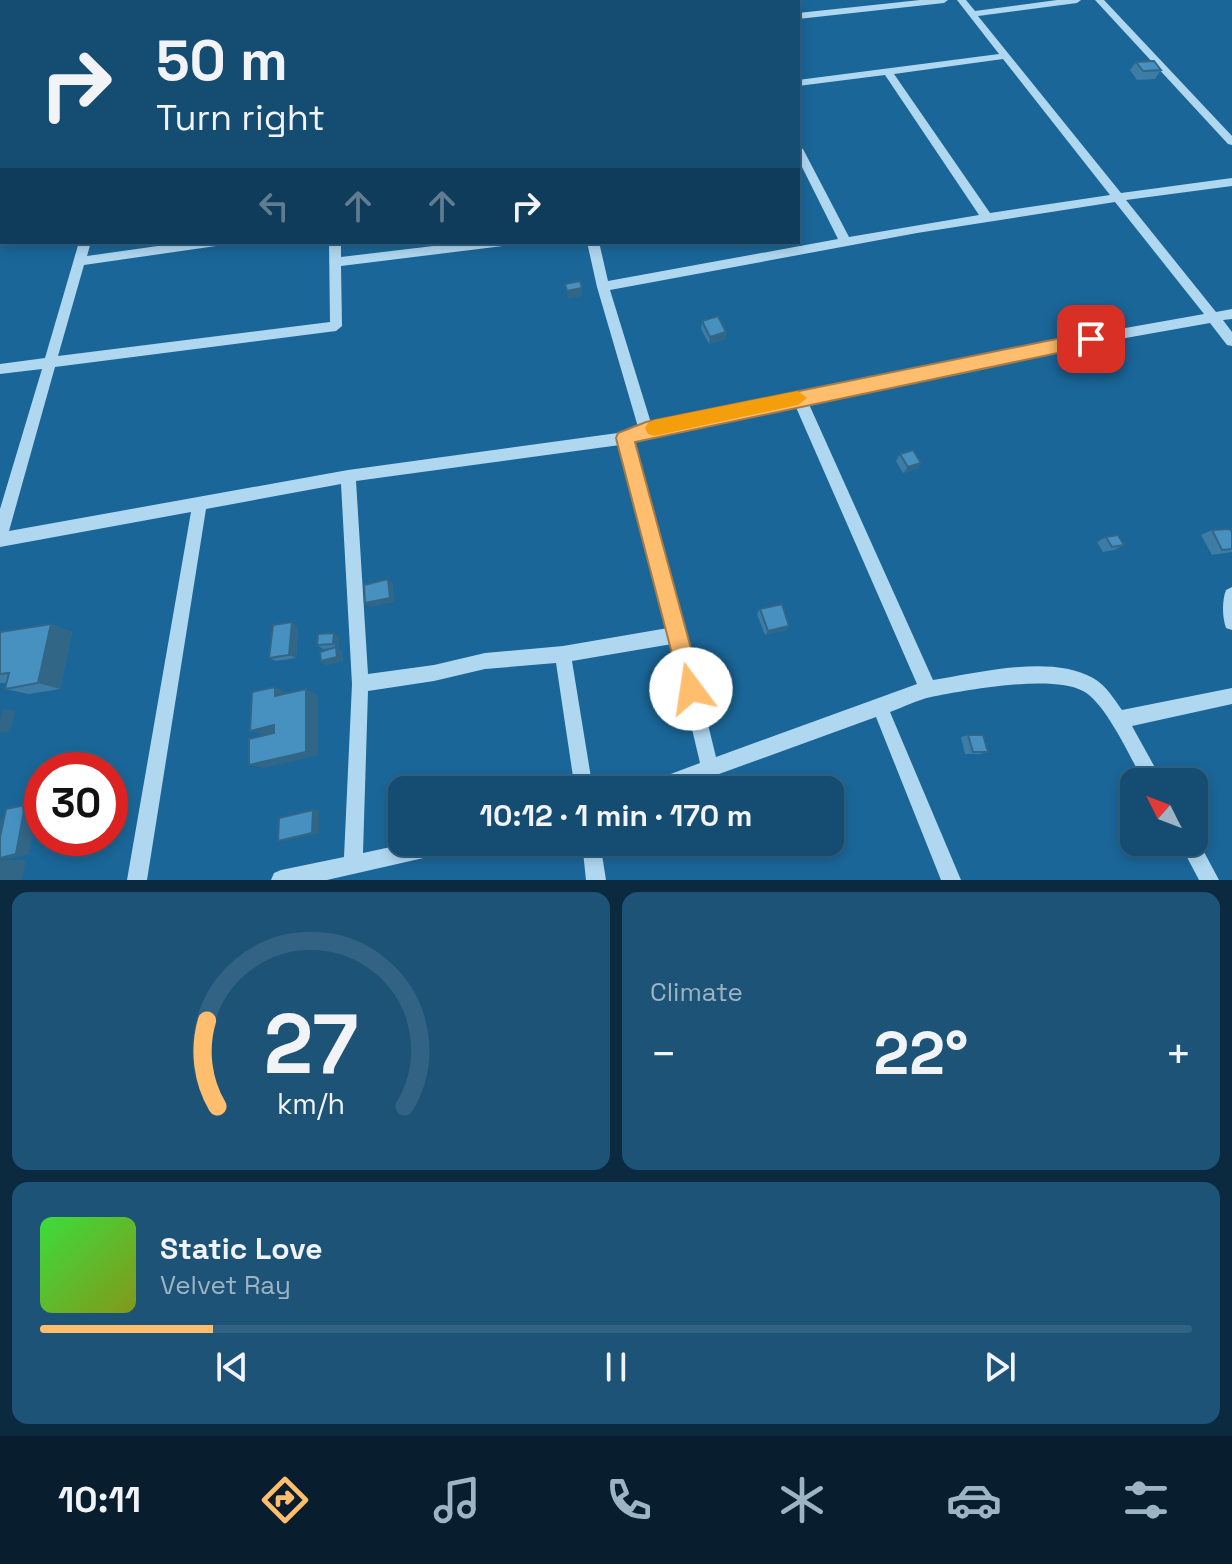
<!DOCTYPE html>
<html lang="en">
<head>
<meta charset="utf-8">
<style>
  body { margin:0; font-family:"Space Grotesk",sans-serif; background:#1d5377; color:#f1f3f6; height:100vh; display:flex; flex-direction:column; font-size:30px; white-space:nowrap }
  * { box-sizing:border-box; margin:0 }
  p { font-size:26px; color:#9db4c4 }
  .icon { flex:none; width:44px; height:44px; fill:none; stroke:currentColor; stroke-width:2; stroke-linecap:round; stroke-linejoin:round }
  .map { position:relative; height:880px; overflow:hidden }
  .panel { display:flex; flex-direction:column; gap:12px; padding:12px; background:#0b2a3f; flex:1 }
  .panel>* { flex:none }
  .banner { position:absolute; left:0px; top:0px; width:800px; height:244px; box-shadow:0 4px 12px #0003,0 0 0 2px #336384; background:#144c72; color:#f1f3f6; overflow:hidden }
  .needle { width:52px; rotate:312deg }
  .buttons { position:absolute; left:1120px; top:768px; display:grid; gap:16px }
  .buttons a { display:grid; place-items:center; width:88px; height:88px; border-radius:16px; background:#144c72; box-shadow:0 4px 12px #0003,0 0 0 2px #336384; font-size:40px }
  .speed { position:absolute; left:24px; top:752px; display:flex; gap:16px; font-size:40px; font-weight:700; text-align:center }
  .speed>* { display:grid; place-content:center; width:104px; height:104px; border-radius:50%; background:#144c72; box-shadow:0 4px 12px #0003,0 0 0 2px #336384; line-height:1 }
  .speed .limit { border:12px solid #d22; background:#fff; color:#111 }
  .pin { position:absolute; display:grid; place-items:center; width:68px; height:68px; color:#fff; margin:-34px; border-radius:16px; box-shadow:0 4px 12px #0006 }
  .me { position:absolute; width:88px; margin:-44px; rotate:346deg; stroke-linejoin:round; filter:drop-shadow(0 0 6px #0008) }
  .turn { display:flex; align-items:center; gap:28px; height:168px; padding:0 24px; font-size:36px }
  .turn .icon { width:104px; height:104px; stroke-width:2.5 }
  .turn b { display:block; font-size:56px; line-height:68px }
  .lanes { display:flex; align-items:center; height:76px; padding:0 24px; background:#0003; justify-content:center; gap:40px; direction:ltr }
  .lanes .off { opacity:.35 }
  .big { font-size:60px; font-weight:700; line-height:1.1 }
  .panel .widget { flex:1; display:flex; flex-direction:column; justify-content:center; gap:12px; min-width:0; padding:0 28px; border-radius:16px; background:#1d5377 }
  .panel .dial { align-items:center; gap:0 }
  .dial svg { height:208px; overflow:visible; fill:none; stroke:#336384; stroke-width:7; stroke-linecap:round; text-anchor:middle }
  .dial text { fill:#f1f3f6; stroke:none }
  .song { display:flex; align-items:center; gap:24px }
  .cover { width:96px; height:96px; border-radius:12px; background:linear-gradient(135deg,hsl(120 70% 55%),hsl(70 70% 35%)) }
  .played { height:8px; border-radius:4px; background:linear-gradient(90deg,#ffbd6e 15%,#336384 15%) }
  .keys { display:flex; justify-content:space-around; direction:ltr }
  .heat { display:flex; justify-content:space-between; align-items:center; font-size:44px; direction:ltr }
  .panel .tiles { flex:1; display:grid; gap:12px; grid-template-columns:1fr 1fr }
  .widget:last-child { grid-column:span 2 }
  .trip { position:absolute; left:388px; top:776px; width:456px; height:80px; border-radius:16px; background:#144c72; box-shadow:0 4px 12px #0003,0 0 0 2px #336384; font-weight:700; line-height:80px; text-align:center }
  .tabs { display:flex; height:128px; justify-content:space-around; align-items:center; background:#081e2e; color:#9db4c4 }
  .tabs .icon { width:56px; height:56px }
  .tabs .active { color:#ffbd6e }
  .tabs b { font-size:36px; color:#f1f3f6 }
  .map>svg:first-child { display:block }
</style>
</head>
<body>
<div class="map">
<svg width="1232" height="880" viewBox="0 0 1232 880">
  <rect width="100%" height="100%" fill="#1a6698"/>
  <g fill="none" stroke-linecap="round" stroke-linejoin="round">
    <!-- minor -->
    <g fill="#afd7f0" fill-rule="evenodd">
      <rect x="143" y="0" width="8" height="2"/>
      <path d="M405 0H438L437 2H404Z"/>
      <path d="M534 0H542L543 2H535Z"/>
      <path d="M630 0H651L650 2H629Z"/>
      <path d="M712 0H722L723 2H713Z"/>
      <path d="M920 0H948L944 3 798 19V13Z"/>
      <path d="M957 0H966L975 11 1057 0H1081L1077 3 978 16 1121 193 1232 178V186L1126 200 1216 312 1232 309V319L1223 320 1232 332V346L1227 345 1210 323 1030 355 808 402 933 680C979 673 1050 654 1093 678 1106 685 1114 699 1122 710L1232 688V704L1132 726 1163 782H1144C1131 759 1106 703 1083 691 1053 674 965 690 931 697 917 700 904 707 890 712L961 880H941L876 717 675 790H641L644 784 700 763 672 644 572 661 593 790H575L556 663 485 669 434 681 368 691 363 853 414 842H465L463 849 327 880H271L274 873 281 870 344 857 352 684 341 484 206 509 147 880H127L191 512 0 547V509L42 369 0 374V364L45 358 79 242H91L87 256 186 242H222L216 246 84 265 58 356 330 322 329 242H341V257L467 242H509L503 246 341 266 342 326 336 331 55 367 9 531 348 470 625 432 638 427 597 287 587 242H599L608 281 838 239 798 159V146L803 149 849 237 979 215 885 75 798 86V80L999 54ZM1003 59 1110 195 990 213 894 74ZM1115 202 1204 314 1030 345 651 423 610 290 917 233ZM795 405 917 684 716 757 686 635 633 441 647 436ZM620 445 668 628 563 646 485 653 434 665 368 674 356 481Z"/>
      <path d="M1095 0H1104L1232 136V145L1228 144Z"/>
      <path d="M1232 587V630L1226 628C1222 617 1222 600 1226 590Z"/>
      <path d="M1195 835 1219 880H1199L1179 842H1194Z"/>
      <path d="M582 842H600L606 880H586Z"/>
    </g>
  </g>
  <!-- wall -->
  <g fill="#3d7da5">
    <path d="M1136 62 1161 70 1155 79 1137 80 1130 70Z"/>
    <path d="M702 321 726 332 725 339 709 344 701 329Z"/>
    <path d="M900 454 921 463 916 469 903 473 896 461Z"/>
    <path d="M1212 530 1232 532V552L1212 555 1201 535Z"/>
    <path d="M1106 537 1124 545 1114 550 1103 552 1097 542Z"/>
    <path d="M760 609 789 626 786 630 765 635 757 614Z"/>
    <path d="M51 624 72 632 60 689 29 694 5 689 6 683H0V632Z"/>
    <path d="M298 627 296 658 276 661 269 658Z"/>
    <path d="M339 637 338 648H337L341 651 343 660 327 665 321 661 333 648 323 649 317 645Z"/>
    <path d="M968 735 988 752 980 754H965L961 737Z"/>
  </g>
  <!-- shaded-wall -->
  <g fill="#326686">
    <path d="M582 288V296L568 299 567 291Z"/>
    <path d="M726 332 725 339 709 344 710 337Z"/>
    <path d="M921 463 916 469 903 473 908 467Z"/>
    <path d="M388 579 393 584 394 602 370 607 365 603Z"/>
    <path d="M292 622 298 627 296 658 289 655Z"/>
    <path d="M51 624 72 632 60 689 38 683Z"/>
    <path d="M789 626 786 630 765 635 768 631Z"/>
    <path d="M334 633 339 637 338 648 333 644Z"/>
    <path d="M336 647 341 651 343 660 327 665 321 661Z"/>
    <path d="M275 687 288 693V702L275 696Z"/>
    <path d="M306 689 318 695V755L264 768 249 765Z"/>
    <path d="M3 709 16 711 9 733 0 732V720Z"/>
    <path d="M274 725 288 730 265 735 250 731Z"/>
    <path d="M25 805 37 806 29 854 9 859H0Z"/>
    <path d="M313 810H319V833L286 841H278Z"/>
    <path d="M0 819H9L0 854Z"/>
    <path d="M0 860H26L22 880H0Z"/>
  </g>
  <!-- building -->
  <g fill="#4791c0" stroke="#326686" stroke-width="2">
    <path d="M1154 61 1161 70 1143 71 1136 62Z"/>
    <path d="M580 281 582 288 567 291 565 284Z"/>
    <path d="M718 316 726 332 710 337 702 321Z"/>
    <path d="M913 450 921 463 908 467 900 454Z"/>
    <path d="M1230 529 1232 532V549L1222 550 1212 530Z"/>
    <path d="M1118 535 1124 545 1112 547 1106 537Z"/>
    <path d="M388 579 390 598 365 603 364 585Z"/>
    <path d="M782 604 789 626 768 631 760 609Z"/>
    <path d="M292 622 289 655 269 658 273 625Z"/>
    <path d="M51 624 38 683 5 689 9 673 0 674V632Z"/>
    <path d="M334 633 333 644 317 645 318 634Z"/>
    <path d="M336 647 337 657 321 661 320 652Z"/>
    <path d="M275 687V696L306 689V752L249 765V739L274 733V725L250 731 252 692Z"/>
    <path d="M968 735H983L988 752H973Z"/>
    <path d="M25 805 16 854 0 858V837L6 809Z"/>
    <path d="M313 810 312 833 278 841 279 818Z"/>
  </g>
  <!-- route -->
  <path fill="#ffbd6e" stroke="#a67b48" stroke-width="2" d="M1091 332 1099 339 1091 346 635 442 702 689 698 696 691 700 683 696 616 438 618 433 646 422Z"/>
  <!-- slow -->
  <path fill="#f59e0b" d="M798 391 807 398 798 405 654 436 648 434 645 428 648 423 654 420Z"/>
</svg>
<div class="buttons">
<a><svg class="needle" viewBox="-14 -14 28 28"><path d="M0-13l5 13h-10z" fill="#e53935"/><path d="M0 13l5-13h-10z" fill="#9db4c4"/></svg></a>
</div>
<div class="speed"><div class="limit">30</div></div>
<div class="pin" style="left:1091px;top:339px;background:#d93025"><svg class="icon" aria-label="arrive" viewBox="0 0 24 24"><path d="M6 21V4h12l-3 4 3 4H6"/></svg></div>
<svg class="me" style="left:691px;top:689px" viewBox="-20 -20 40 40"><circle r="19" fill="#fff"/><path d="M0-13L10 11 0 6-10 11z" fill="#ffbd6e"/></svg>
<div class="trip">10:12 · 1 min · 170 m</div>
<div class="banner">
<div class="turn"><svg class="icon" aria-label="right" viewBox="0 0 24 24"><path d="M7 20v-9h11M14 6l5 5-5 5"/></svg><div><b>50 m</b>Turn right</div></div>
<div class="lanes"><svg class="icon off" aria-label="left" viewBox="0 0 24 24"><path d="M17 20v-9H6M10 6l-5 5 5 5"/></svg><svg class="icon off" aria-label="ahead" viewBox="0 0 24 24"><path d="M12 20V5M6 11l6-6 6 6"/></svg><svg class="icon off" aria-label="ahead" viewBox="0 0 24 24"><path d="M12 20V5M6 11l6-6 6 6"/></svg><svg class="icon" aria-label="right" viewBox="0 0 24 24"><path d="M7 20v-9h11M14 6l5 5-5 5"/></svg></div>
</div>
</div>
<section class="panel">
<div class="tiles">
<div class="widget dial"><svg viewBox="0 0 100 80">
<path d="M14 69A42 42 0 1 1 86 69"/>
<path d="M14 69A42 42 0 0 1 10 36" stroke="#ffbd6e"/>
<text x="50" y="56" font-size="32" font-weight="700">27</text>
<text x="50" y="72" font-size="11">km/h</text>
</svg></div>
<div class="widget"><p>Climate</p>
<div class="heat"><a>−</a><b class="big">22°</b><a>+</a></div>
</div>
<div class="widget">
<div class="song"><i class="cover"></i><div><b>Static Love</b><p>Velvet Ray</p></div></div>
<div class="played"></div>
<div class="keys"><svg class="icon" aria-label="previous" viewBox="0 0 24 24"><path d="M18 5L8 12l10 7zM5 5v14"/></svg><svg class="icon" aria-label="pause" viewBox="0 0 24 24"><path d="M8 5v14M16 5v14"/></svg><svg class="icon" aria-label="next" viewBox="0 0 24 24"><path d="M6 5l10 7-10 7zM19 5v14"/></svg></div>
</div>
</div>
</section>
<nav class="tabs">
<b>10:11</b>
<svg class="icon active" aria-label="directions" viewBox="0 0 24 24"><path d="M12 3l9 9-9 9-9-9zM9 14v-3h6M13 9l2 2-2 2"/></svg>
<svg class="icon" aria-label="music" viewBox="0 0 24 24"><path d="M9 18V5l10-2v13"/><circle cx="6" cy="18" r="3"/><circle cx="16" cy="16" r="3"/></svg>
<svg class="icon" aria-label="phone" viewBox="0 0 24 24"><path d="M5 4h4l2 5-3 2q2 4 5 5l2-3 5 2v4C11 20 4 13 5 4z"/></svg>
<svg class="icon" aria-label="climate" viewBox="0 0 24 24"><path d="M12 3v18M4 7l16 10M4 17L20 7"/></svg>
<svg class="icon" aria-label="car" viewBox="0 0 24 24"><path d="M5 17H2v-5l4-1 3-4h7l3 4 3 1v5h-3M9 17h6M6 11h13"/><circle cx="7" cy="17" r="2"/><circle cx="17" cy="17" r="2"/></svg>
<svg class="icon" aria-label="filters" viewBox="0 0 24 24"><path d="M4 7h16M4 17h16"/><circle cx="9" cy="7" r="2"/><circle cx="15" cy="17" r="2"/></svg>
</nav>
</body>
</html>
